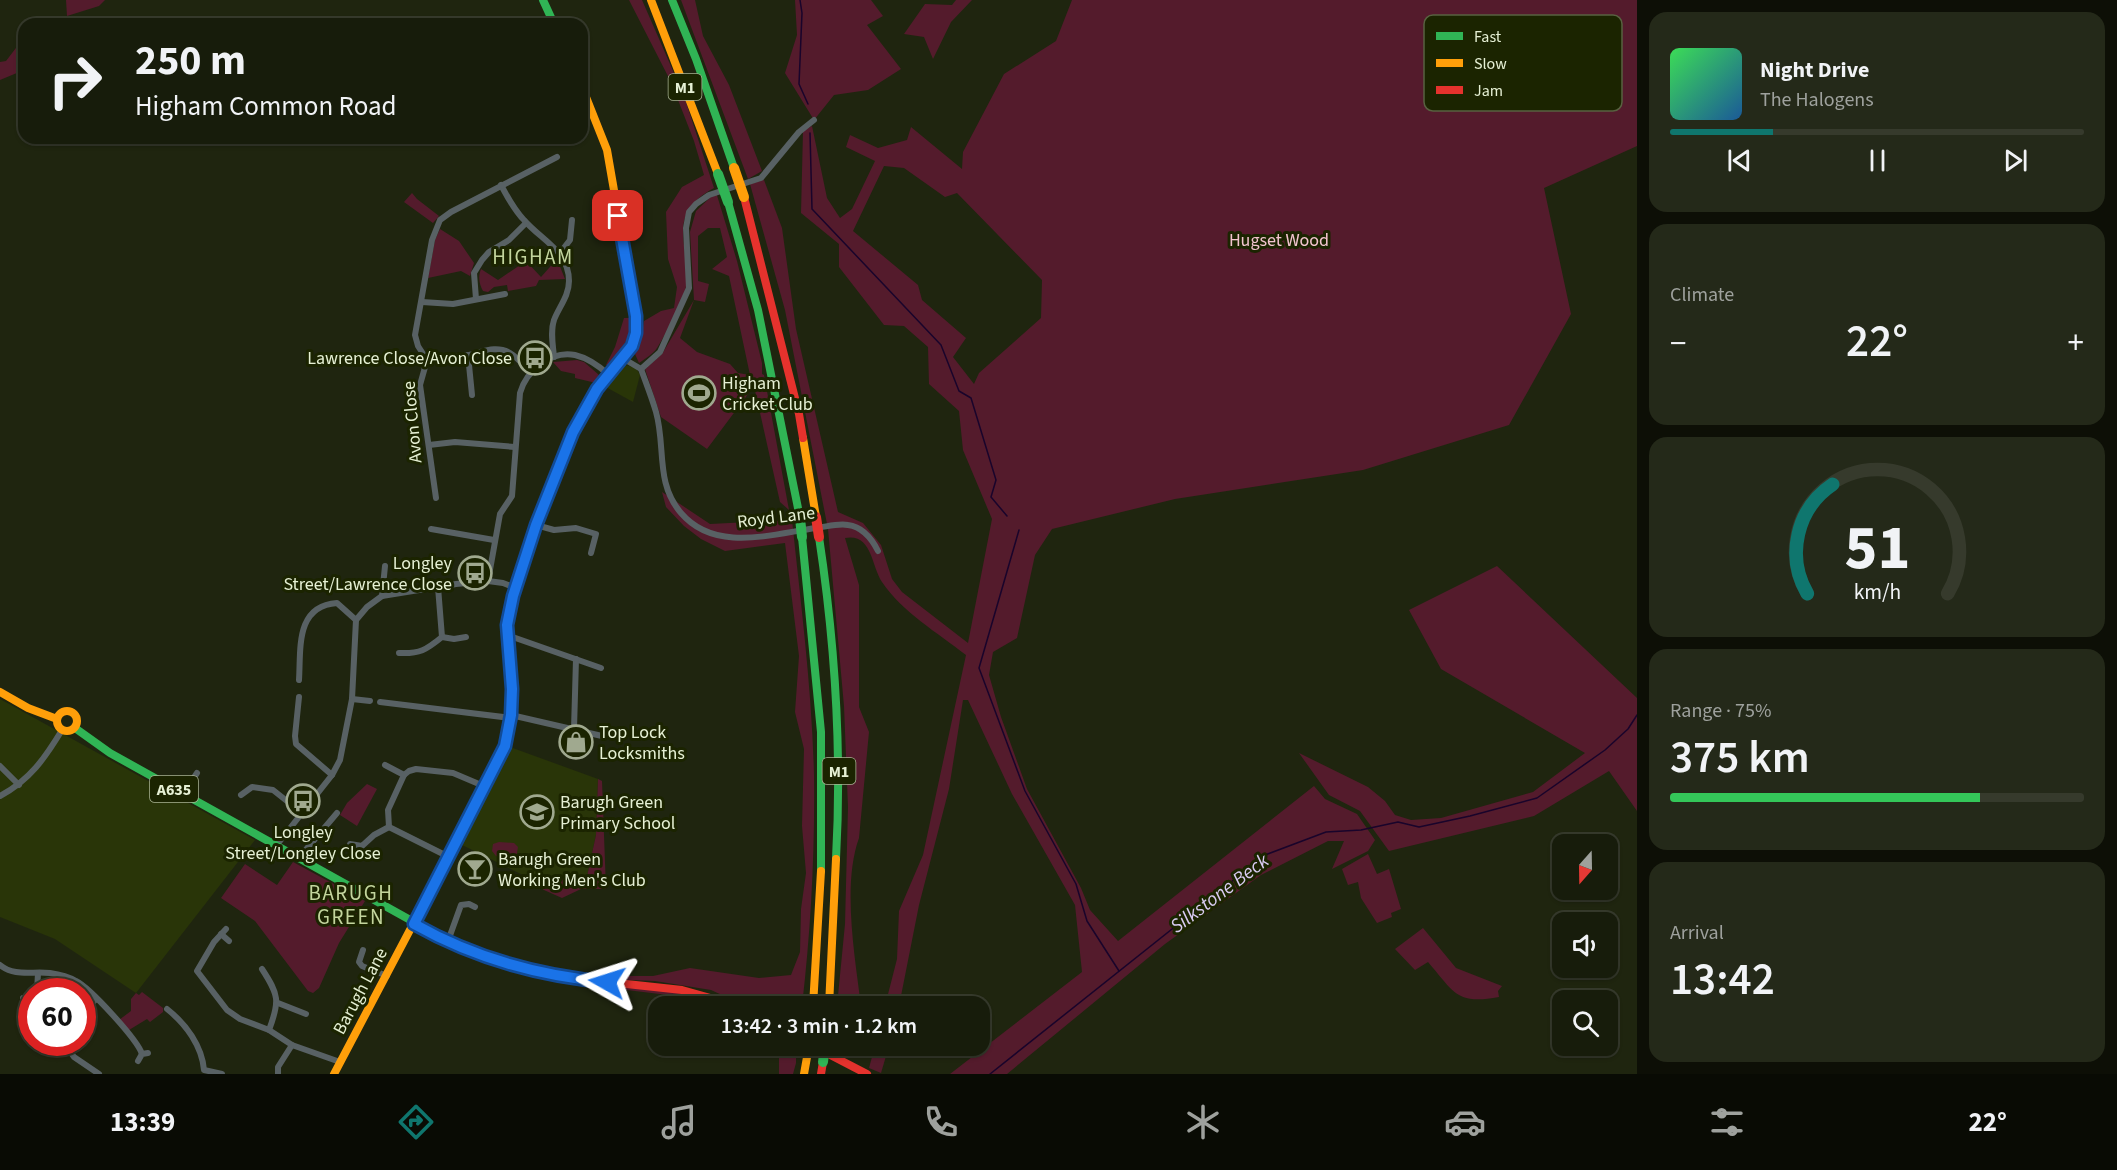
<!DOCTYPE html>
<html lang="en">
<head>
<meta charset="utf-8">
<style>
  body { margin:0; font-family:"Source Sans 3",sans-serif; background:#242919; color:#f1f3f6; height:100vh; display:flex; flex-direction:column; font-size:22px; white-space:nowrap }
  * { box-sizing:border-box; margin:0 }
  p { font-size:20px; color:#9ea19d }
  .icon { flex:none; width:33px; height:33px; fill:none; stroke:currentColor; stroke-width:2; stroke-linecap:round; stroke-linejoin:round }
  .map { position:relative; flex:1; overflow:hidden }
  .panel { display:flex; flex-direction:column; gap:12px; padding:12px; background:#0d0f06; width:480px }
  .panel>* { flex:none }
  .banner { position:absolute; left:18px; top:18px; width:570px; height:126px; border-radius:18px; box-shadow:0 2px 4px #0004,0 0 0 2px #363a2c; background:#171c0b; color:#f1f3f6; overflow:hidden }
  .needle { width:39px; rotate:200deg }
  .tools { position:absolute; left:1552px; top:834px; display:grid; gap:12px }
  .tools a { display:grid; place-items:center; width:66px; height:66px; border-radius:12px; background:#171c0b; box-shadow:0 2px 4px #0004,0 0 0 2px #363a2c; font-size:30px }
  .speed { position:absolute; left:18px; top:978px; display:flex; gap:12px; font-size:30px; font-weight:700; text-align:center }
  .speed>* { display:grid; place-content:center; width:78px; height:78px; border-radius:50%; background:#171c0b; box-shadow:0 2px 4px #0004,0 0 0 2px #363a2c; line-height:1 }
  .speed .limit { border:9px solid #d22; background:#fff; color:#111 }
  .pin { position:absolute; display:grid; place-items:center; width:51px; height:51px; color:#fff; margin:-26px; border-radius:12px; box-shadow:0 3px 9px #0006 }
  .me { position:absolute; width:66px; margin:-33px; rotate:276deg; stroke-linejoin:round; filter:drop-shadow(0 0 4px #0008) }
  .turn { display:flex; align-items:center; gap:21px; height:126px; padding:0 18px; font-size:27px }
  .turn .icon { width:78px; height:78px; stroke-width:2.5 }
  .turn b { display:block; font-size:42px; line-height:51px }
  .big { font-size:45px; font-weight:600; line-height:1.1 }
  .panel .tile { flex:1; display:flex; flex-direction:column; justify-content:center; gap:9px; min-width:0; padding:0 21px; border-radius:18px; background:#242919 }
  .panel .dial { align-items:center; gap:0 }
  .dial svg { height:156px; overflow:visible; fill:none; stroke:#363a2c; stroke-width:7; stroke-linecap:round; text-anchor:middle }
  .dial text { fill:#f1f3f6; stroke:none }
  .song { display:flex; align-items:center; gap:18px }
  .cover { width:72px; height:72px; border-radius:9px; background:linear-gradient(135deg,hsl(130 70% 55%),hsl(210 70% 35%)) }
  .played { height:6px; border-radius:3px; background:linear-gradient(90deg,#0f766e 25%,#363a2c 25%) }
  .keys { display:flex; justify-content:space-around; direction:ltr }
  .heat { display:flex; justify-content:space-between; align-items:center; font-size:33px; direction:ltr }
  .charge { height:9px; border-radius:4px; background:linear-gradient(90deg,#34c759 75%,#363a2c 0) }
  .trip { position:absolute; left:648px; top:996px; width:342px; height:60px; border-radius:18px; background:#171c0b; box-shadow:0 2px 4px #0004,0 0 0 2px #363a2c; font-weight:600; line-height:60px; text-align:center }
  .dock { display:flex; height:96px; justify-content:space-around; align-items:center; background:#090b04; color:#9ea19d }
  .dock .icon { width:42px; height:42px }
  .dock .on { color:#0f766e }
  .dock b { font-size:27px; color:#f1f3f6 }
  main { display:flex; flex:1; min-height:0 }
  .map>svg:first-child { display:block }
</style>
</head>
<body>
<main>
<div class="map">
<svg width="1637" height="1074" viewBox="0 0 1637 1074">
  <rect width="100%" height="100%" fill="#1f250f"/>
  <!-- built -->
  <g fill="#293508">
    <path d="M622 364 636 368 640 375 633 402 604 386Z"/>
    <path d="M0 699 255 840 136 993 55 939 0 917Z"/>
    <path d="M510 747 598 779 596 835 586 881 529 874 525 876 460 844Z"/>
  </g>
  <!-- green -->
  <g fill="#541b2c" fill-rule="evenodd">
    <path d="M66 0H105L99 6 67 16Z"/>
    <path d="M629 0H642L684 96 714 188C665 215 690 242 686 286 686 294 663 340 657 348 653 354 645 359 639 363L635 354 641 339 644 321 661 311 674 308 677 287 668 259 666 212 682 187 704 175 694 141 671 82Z"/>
    <path d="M681 0H695L703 36 729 85 762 171 748 179Z"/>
    <path d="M795 0H871L883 16 867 25 901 69 868 90 834 95 814 120 785 73 797 35Z"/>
    <path d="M956 0H972L951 22 933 59 924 37 904 34 925 4 952 5Z"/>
    <path d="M1072 0H1637V146L1544 188 1571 314 1509 425 1363 470 1175 499 1052 529 1035 555 1017 638 993 652 989 675 1001 717 1027 789 1081 888 1090 910 1118 941 1314 786 1325 799 1357 814 1375 840 1368 851 1332 869 1344 841H1328L1261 875 1165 944 1007 1074H950L1082 972 1075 905 1012 794 968 700H963L949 789 919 905 899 1006H885L897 959 899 911 923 855 966 655C938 633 902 612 882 582 871 565 872 533 845 538L859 585V707L869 732 859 838C842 885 855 957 861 1006H837L845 924 848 807 844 706 828 529 785 310 750 184 764 180 782 228 796 329 838 512 863 523 881 545 892 579 902 592 968 643 992 519 963 450 959 411 929 384 928 347 904 326 884 325 839 267V244L801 213 803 131 812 126 827 198 840 218 852 209 875 161 846 147 850 135 878 148 907 140 911 127 962 169 963 152 1004 74 1056 41ZM884 166 904 168 945 197 957 193 1042 280 1041 318 979 373 974 384 953 357 966 338 922 300 918 285 853 231Z"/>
    <path d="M19 44 24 45V70L0 80V62L6 61Z"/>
    <path d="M716 192 737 261 762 363V374L764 375 789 510 780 502 754 386 707 449 661 417 645 369 662 354 694 300 690 232 696 211ZM708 228H720L727 257 712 269 729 276 750 375 738 373 730 364 697 352 680 338 694 300 705 302 709 284 698 281V236Z"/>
    <path d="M412 193 417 199 439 216 433 223 404 202Z"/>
    <path d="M440 229 459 241 474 263 470 276 461 271 428 278 435 240Z"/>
    <path d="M557 259 565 279 539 280 536 286 508 291 507 285 494 287 488 292 483 291C479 284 478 277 481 269L498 280 526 261 541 277Z"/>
    <path d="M624 318H631L629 336 614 362 610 366 606 365 615 347Z"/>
    <path d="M577 360 584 362 599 375 596 383 575 378V374L561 371 553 362Z"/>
    <path d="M662 492 710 524 792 520C801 605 812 690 814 775 815 852 811 929 802 1006H746L711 990 655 981 606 979V976H653L690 968 759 978 791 975 800 952 801 909 806 873 802 826 804 749 795 712 799 656 785 543 725 551 701 539 684 526 666 507Z"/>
    <path d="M1497 566 1637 698V811L1609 771 1534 816 1389 851 1360 811 1329 795 1299 753 1368 787 1385 801 1395 815 1411 820 1441 818 1533 792 1585 753 1441 669 1409 610Z"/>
    <path d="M598 779 602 781 606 889H581L562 898 544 890 525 876 529 874 586 881 596 835Z"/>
    <path d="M367 784 377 789 357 826 340 815 347 803Z"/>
    <path d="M499 842 514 843 518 847 515 865 496 856 492 851 493 844Z"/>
    <path d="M1368 854 1377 874 1389 869 1401 909 1391 913 1392 917 1377 923 1361 898 1358 882 1348 885 1342 869Z"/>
    <path d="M293 862 365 901 339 943 319 988 313 993 308 991 255 921 221 898 245 864 277 885Z"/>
    <path d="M1423 928 1456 968 1502 986 1498 991 1499 997C1456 1005 1454 992 1428 962L1415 970 1395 949Z"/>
    <path d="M605 986C646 988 689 989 727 1006H711L668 995 602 987Z"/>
    <path d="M142 992 163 1008V1012L150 1022 147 1019 129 1030 119 1020 131 1011V999L136 993 139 995Z"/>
    <path d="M779 1046H796V1063L793 1074H779Z"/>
    <path d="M875 1046H889L881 1073 869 1068Z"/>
  </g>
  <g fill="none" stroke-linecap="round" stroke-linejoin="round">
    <!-- stream -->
    <g stroke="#19042b" stroke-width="1.5">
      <path d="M800 0 802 13 799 84 808 104"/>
      <path d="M810 133 812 209 941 345 959 391 971 398 996 480 991 497 1007 516"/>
      <path d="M1019 530 979 668 1025 791 1076 884 1087 921 1119 971"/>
      <path d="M990 1074 1265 855 1326 832 1361 830 1398 822 1419 827 1470 816 1537 798 1605 750 1628 729 1637 715"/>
    </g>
    <!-- street -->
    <g stroke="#586164" stroke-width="6">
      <path d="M501 185C508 198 514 210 524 220 541 240 569 251 569 281 569 296 559 307 554 320 550 332 553 345 554 357"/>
      <path d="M560 253 570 240 572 220"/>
      <path d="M476 299 474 273 482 260 489 252 509 240 526 223"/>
      <path d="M422 302 453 304 505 294"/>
      <path d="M468 355 472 395"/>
      <path d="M624 359 641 369 660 352 689 288 686 228 689 212 696 204 709 195 761 178 799 132 814 120"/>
      <path d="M427 360 418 346 415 335 432 240 440 220 451 212 557 157"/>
      <path d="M641 369C646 383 652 398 656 412 666 447 655 483 681 513 715 553 772 534 816 528 826 527 838 523 848 525 863 527 872 539 878 551"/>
      <path d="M429 445 455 442 515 447"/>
      <path d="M436 498 420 385 427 360C441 357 455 357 469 355 483 352 496 345 510 353 517 357 524 366 530 372"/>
      <path d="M536 525 554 530 576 528 596 534 591 553"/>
      <path d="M431 529 494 540"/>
      <path d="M488 581 500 514 512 496 520 393C526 371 551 350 575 355 588 358 599 366 609 375"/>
      <path d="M438 587 442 637"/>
      <path d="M382 596 385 566"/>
      <path d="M507 635 601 668"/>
      <path d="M399 653C420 654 426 650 442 637L454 639 466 637"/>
      <path d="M299 680C301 649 295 606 337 603L356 620"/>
      <path d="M299 697 295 736 296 744 332 775"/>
      <path d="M352 699 370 701"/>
      <path d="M380 702 511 718"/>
      <path d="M511 715 602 736"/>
      <path d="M574 729 576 659"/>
      <path d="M385 765 404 775"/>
      <path d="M0 766 19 785"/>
      <path d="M183 794 197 773"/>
      <path d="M241 795 252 787 273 790 302 813"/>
      <path d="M0 796C30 780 45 758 62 730"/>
      <path d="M350 844 362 846 374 835 389 827"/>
      <path d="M276 846 332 775 340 760 352 699 356 620 367 607 382 596 456 584 488 581 503 583 516 588"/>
      <path d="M449 857 389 827 388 810 404 775 409 771 416 769 453 773 486 787"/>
      <path d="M298 859 337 813"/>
      <path d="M226 929 214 942 197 971 227 1010 240 1019 269 1030 292 1045 340 1062"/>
      <path d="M221 934 229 941"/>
      <path d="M448 941 461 905 469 904 475 907"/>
      <path d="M363 950 359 962 362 966 387 976"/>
      <path d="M0 965C15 977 31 971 50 973 57 974 69 977 76 981 90 988 137 1039 142 1054"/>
      <path d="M262 969C279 995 280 1001 269 1030"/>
      <path d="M37 992 38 973"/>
      <path d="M23 998 32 999"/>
      <path d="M278 1003 306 1014"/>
      <path d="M167 1009C186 1024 202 1046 204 1070L222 1074"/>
      <path d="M82 1014 96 999"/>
      <path d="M27 1019 32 1009"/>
      <path d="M63 1042 74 1057 99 1074"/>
      <path d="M138 1061 142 1054 148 1053"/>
      <path d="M278 1074V1067L292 1045"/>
    </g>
    <!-- fast -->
    <g stroke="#30b455" stroke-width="8">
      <path d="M543 0 554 24"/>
      <path d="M672 0 696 59 734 168"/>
      <path d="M728 202 758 310 800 518"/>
      <path d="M802 537 821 732V871"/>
      <path d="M819 537C835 643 842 752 836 859"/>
      <path d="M75 728 110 753 448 941 515 965 580 979"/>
      <path d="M488 782C506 748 514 712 512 672 511 656 505 638 508 622 514 575 535 528 553 483"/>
    </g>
    <!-- slow -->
    <g stroke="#ff9f0a" stroke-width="8">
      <path d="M651 0 718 174"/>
      <path d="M803 438 816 517"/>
      <path d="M553 483C565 452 578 421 596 391 614 362 636 356 636 317L607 150 582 87"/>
      <path d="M0 692 28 708 57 719"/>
      <circle cx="67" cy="721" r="10"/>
      <path d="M813 1006 821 871"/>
      <path d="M829 1006 836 859"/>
      <path d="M334 1074 488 782"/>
      <path d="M804 1074 809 1046"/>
    </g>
    <!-- jam -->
    <g stroke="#e5322d" stroke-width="8">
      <path d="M744 197 799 414 803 438"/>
      <path d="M580 979 682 990 739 1006"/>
      <path d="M813 1046 867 1074"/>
      <path d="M821 1074 823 1062"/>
    </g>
    <!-- fast-bridge -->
    <g stroke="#30b455" stroke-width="10">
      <path d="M718 174 728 202"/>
      <path d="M800 518 802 537"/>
      <path d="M823 1062 825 1046"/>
    </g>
    <!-- slow-bridge -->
    <path stroke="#ff9f0a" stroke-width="10" d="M734 168 744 197"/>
    <!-- jam-bridge -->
    <path stroke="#e5322d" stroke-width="10" d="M816 517 819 537"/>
  </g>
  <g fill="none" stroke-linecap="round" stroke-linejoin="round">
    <defs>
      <path id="route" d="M607 982C540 976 474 958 414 924L505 746 511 715 512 689 507 625 513 596 536 525 573 432 597 389 632 346 636 333V316L618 216"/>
    </defs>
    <!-- route casing -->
    <use href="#route" stroke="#114b97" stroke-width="15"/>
    <!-- route -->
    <use href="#route" stroke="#1a73e8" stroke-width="10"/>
  </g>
  <!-- icons -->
  <defs>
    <symbol id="bus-ring" viewBox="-11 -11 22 22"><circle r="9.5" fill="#1b2400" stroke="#a0a98f" stroke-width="1.5"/><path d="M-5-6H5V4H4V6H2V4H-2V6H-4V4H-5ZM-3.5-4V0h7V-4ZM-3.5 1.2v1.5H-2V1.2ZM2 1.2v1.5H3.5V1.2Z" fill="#a0a98f"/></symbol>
    <symbol id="stadium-ring" viewBox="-11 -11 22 22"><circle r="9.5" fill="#1b2400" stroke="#a0a98f" stroke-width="1.5"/><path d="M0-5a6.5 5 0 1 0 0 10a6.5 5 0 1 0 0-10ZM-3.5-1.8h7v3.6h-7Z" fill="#a0a98f"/></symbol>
    <symbol id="shop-ring" viewBox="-11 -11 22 22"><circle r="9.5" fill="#1b2400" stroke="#a0a98f" stroke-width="1.5"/><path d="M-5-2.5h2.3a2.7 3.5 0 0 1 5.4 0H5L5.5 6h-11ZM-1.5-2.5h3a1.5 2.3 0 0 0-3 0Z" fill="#a0a98f"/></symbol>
    <symbol id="school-ring" viewBox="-11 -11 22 22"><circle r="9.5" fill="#1b2400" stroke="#a0a98f" stroke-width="1.5"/><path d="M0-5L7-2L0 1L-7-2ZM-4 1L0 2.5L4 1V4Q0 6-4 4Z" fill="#a0a98f"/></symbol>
    <symbol id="bar-ring" viewBox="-11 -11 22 22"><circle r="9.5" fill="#1b2400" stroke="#a0a98f" stroke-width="1.5"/><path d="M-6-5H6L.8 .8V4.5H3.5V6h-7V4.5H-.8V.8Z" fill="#a0a98f"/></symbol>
  </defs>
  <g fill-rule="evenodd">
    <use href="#bus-ring" x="516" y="339" width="38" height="38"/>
    <use href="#stadium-ring" x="680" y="374" width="38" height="38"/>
    <use href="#bus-ring" x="456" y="554" width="38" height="38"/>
    <use href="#shop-ring" x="557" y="723" width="38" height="38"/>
    <use href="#bus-ring" x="284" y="782" width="38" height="38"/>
    <use href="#school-ring" x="518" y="793" width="38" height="38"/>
    <use href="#bar-ring" x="456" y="850" width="38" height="38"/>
  </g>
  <g text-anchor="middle" stroke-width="6" stroke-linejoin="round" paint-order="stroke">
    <!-- shield labels -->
    <g fill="#1b2400" stroke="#a9b394" stroke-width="1.5">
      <rect x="668.5" y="74" width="33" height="26" rx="4.5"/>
      <rect x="822.5" y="758" width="33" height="26" rx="4.5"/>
      <rect x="150" y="776" width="48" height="26" rx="4.5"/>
    </g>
    <g font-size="16" font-weight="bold" fill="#e6f0d4">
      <text x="685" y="93">M1</text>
      <text x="839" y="777">M1</text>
      <text x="174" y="795">A635</text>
    </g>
    <!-- park labels -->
    <g font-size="18" fill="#f3c4cf" stroke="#1b2400">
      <text x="1279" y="246">Hugset Wood</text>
    </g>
    <!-- poi labels -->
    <g font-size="18" fill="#e6f0d4" stroke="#1b2400" text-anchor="start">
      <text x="512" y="364" text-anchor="end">Lawrence Close/Avon Close</text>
      <text x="722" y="389">Higham<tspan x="722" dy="21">Cricket Club</tspan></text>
      <text x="452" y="569" text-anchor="end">Longley<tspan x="452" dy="21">Street/Lawrence Close</tspan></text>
      <text x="599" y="738">Top Lock<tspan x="599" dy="21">Locksmiths</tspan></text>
      <text x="560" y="808">Barugh Green<tspan x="560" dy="21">Primary School</tspan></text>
      <text x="303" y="838" text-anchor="middle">Longley<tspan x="303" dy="21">Street/Longley Close</tspan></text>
      <text x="498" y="865">Barugh Green<tspan x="498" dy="21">Working Men's Club</tspan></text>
    </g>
    <!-- street labels -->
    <g font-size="18" fill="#e6f0d4" stroke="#1b2400">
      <text transform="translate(412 422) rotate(-95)" y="6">Avon Close</text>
      <text transform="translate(776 517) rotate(-7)" y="6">Royd Lane</text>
      <text transform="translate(360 991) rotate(-62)" y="6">Barugh Lane</text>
    </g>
    <!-- water labels -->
    <g font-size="20" font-style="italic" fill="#d9cbf1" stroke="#1b2400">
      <text transform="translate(1219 893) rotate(-37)" y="7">Silkstone Beck</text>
    </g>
    <!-- quarter labels -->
    <g font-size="21" letter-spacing="1.5" fill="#c3d59d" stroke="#1b2400">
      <text x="533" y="264">HIGHAM</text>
      <text x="351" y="900">BARUGH<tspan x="351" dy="24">GREEN</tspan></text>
    </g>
  </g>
  <!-- legend -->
  <rect x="1424" y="15" width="198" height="96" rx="9" fill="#1b2400" stroke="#586140" stroke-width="1.5"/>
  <rect x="1436" y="32" width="27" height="8" fill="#30b455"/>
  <rect x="1436" y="59" width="27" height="8" fill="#ff9f0a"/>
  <rect x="1436" y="86" width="27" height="8" fill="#e5322d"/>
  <g font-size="16" fill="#e6f0d4">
    <text x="1474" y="42">Fast</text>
    <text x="1474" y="69">Slow</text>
    <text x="1474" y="96">Jam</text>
  </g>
</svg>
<div class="tools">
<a><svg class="needle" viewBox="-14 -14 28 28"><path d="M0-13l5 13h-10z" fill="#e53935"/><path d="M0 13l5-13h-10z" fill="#9ea19d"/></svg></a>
<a><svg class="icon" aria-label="sound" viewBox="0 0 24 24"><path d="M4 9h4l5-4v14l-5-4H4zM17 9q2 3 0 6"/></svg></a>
<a><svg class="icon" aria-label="search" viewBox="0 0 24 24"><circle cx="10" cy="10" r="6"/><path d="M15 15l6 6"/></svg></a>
</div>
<div class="speed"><div class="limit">60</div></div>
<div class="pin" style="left:618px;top:216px;background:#d93025"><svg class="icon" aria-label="arrive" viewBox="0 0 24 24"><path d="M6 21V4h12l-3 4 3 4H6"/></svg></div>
<svg class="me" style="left:607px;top:982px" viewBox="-20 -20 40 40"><path d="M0-17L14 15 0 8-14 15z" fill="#1a73e8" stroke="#fff" stroke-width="4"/></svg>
<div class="trip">13:42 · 3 min · 1.2 km</div>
<div class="banner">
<div class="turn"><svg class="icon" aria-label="right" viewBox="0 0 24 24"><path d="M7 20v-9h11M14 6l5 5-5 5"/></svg><div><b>250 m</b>Higham Common Road</div></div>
</div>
</div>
<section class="panel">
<div class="tile">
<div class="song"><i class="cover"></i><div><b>Night Drive</b><p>The Halogens</p></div></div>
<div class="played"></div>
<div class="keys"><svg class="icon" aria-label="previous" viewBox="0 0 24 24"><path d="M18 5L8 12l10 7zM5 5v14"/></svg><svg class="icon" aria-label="pause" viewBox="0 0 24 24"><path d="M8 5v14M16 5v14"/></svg><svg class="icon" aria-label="next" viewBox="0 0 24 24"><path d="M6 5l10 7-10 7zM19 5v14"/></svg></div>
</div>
<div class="tile"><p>Climate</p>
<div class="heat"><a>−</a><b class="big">22°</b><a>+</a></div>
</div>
<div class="tile dial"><svg viewBox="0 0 100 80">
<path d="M14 69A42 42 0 1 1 86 69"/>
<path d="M14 69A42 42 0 0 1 27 13" stroke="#0f766e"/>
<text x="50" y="56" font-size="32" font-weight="700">51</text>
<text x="50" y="72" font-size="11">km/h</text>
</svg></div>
<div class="tile"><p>Range · 75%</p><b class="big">375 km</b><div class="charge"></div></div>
<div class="tile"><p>Arrival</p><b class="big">13:42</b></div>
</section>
</main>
<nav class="dock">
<b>13:39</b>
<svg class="icon on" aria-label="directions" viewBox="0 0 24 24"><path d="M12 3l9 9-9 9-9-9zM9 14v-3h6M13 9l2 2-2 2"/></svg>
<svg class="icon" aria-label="music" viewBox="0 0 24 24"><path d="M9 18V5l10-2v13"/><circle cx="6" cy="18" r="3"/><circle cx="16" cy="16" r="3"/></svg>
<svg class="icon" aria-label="phone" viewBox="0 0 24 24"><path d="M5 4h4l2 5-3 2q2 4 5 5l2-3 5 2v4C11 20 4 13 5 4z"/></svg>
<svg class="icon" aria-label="climate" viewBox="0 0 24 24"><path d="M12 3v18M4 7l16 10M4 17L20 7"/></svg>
<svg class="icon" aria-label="car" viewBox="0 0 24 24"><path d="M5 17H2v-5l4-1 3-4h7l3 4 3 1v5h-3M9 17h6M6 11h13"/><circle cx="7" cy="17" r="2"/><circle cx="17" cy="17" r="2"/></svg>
<svg class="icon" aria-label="filters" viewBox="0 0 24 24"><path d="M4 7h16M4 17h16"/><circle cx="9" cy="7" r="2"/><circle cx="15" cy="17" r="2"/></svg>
<b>22°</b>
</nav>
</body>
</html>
